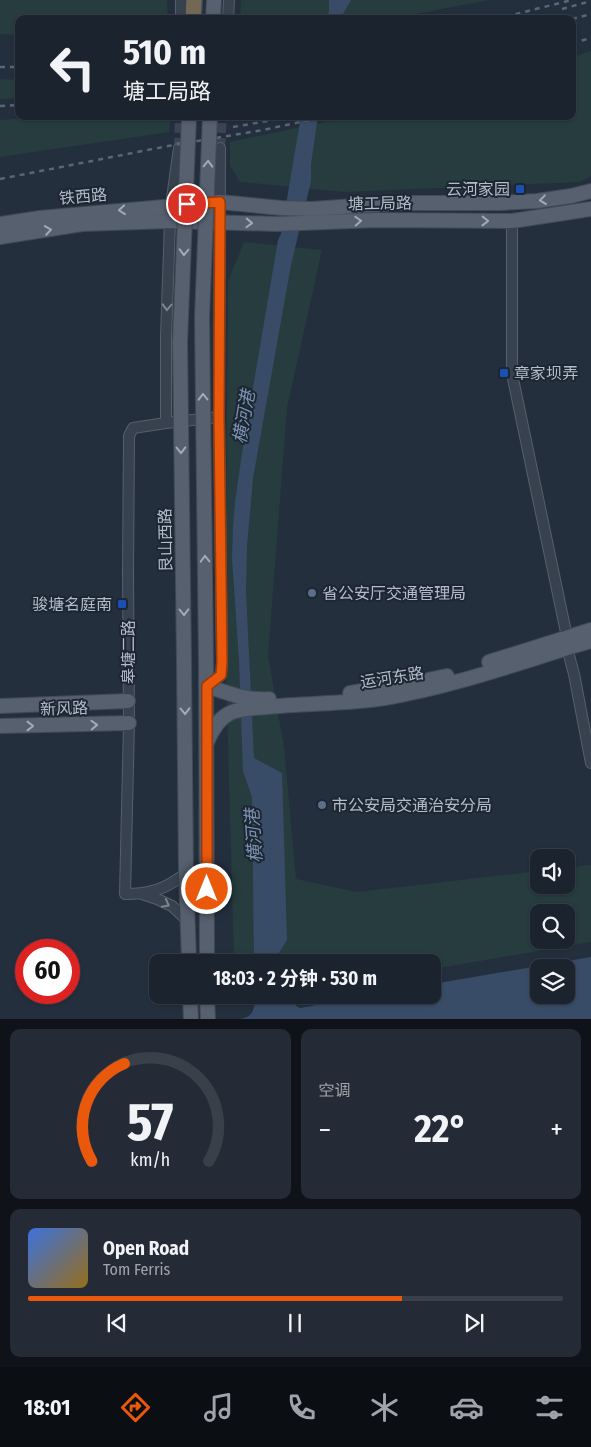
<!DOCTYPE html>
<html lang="zh">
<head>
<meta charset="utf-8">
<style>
  body { margin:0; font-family:"Fira Sans Condensed","Noto Sans SC",sans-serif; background:#242b36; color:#f1f3f6; height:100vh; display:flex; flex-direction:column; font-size:19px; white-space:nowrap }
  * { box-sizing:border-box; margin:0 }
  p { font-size:16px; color:#a0a4aa }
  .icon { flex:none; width:28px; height:28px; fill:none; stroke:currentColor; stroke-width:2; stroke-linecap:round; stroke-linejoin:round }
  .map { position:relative; height:1019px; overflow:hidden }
  .panel { display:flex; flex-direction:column; gap:10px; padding:10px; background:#0f1319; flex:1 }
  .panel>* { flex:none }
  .hud { position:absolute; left:15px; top:15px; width:561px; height:105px; border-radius:10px; box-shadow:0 1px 4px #0004,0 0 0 1px #39404a; background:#1b232e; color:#f1f3f6; overflow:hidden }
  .buttons { position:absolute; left:530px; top:849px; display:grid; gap:10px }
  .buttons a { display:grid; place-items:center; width:45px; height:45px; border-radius:10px; background:#1b232e; box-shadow:0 1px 4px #0004,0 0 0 1px #39404a; font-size:25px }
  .speed { position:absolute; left:15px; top:939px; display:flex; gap:10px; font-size:25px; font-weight:700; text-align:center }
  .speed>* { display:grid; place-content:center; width:65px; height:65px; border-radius:50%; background:#1b232e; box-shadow:0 1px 4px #0004,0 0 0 1px #39404a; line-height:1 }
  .speed .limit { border:8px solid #d22; background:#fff; color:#111 }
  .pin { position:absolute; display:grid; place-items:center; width:42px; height:42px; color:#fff; margin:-21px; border:2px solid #fff; border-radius:50%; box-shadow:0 1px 5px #0007 }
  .me { position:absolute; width:55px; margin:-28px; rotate:0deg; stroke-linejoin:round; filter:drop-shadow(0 0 4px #0008) }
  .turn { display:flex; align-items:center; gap:18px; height:105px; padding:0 25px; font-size:22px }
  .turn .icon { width:65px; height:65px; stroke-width:2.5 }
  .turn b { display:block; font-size:35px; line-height:42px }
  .big { font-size:38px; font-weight:700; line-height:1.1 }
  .panel .widget { flex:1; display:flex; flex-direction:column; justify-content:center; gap:8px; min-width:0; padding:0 18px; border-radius:10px; background:#242b36 }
  .panel .dial { align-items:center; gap:0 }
  .dial svg { height:130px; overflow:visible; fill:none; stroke:#39404a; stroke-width:7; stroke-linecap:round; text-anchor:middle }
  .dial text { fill:#f1f3f6; stroke:none }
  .song { display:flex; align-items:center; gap:15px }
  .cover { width:60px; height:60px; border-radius:8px; background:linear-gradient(135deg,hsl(220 70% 55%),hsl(40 70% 35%)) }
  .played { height:5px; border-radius:2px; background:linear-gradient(90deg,#ea580c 70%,#39404a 70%) }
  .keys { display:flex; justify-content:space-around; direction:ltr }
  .heat { display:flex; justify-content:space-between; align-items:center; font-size:28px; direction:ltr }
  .panel .tiles { flex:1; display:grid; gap:10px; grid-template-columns:1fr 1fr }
  .widget:last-child { grid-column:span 2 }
  .trip { position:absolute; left:149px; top:954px; width:292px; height:50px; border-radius:10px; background:#1b232e; box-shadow:0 1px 4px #0004,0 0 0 1px #39404a; font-weight:700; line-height:50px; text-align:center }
  .tab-bar { display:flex; height:80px; justify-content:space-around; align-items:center; background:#0b0e12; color:#a0a4aa }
  .tab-bar .icon { width:35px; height:35px }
  .tab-bar .active { color:#ea580c }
  .tab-bar b { font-size:22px; color:#f1f3f6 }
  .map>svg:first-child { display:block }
</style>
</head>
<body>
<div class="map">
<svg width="591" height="1020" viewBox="0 0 591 1020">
  <rect width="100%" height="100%" fill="#242f3e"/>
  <!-- green -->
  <g fill="#263c3f" fill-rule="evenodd">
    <path d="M0 0H167L168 19H19V35L0 34Z"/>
    <path d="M241 0H489L389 19H240Z"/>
    <path d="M591 51V176L580 182 345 192 240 182 230 166V142L353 116H572L573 57Z"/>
    <path d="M0 79 19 80V98L0 99Z"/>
    <path d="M60 116H170L169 132 0 157V120Z"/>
    <path d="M244 242 322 250 287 408 268 656 284 747 296 879 357 892 539 871V885H566V868L591 865V942L433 969 432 962H234L225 635 228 281ZM539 912H566V940H539Z"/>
  </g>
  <!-- water -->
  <g fill="#394c67" fill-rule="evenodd">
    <path d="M329 0H351L340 19H327L329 11Z"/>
    <path d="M301 116H318L311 164V181L291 265 253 478 247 546 246 592 254 758 282 773 287 940 276 958V962H254L252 797 243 771 239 660 232 558 233 527 235 502 242 453 278 240 281 234Z"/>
    <path d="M591 957V1019H240C254 1017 255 1008 255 995H281L283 998 300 1008 373 995H432L433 984ZM539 968H566V995H539Z"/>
  </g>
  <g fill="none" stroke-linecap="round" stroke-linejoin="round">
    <!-- minor-tunnel -->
    <g stroke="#3a4453" stroke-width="10" stroke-dasharray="10 5" stroke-linecap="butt">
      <path d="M179 148 180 116"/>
      <path d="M220 148 222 116"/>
    </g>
    <defs>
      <g id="minor">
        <path d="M181 0V19"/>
        <path d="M228 19 229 0"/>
        <path d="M512 221V374L567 637V648L574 674 591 763"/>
        <path d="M166 423V337L170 221 171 205 179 148"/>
        <path d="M207 686 221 675 222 662 219 417 220 148"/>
        <path d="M186 873C166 889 151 894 125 894L129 723 128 573 129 436 133 428 166 423 219 417"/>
        <path d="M142 894 157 899 172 906 187 920"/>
      </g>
      <g id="major">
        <path d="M213 19 214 0"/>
        <path d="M0 224 40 218 220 202 281 208 312 209 398 203H500L537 201 571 196 591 191"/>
        <path d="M0 237 82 224 170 221 277 224 377 220 512 221 591 209"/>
        <path d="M206 661 207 962"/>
        <path d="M184 662 186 873 189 962"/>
        <path d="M489 662 591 630"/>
        <path d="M207 686C228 693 247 701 269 699"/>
        <path d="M350 693 418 682 447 676"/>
        <path d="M0 706 128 701"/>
        <path d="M0 726 129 723"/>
        <path d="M207 742C212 730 218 719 230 713 241 708 256 708 268 707 307 703 347 704 385 698 456 686 523 661 591 641"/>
        <path d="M190 995 191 1020"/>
        <path d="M207 995 208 1020"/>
      </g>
      <path id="highway" d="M193 19 194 0"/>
    </defs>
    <!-- minor casing -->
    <use href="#minor" stroke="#565f6c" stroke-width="12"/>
    <!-- major casing -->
    <use href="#major" stroke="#414a57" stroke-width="16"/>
    <!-- highway casing -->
    <use href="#highway" stroke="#434c59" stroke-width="18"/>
    <!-- minor -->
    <use href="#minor" stroke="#38414e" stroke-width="10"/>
    <!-- major -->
    <use href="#major" stroke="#56606e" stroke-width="14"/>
    <!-- highway -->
    <use href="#highway" stroke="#746855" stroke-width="15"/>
    <!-- rail -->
    <g stroke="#5a6575" stroke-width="2.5" stroke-dasharray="5 5" stroke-linecap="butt">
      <path d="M562 9 591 1"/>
      <path d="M496 19 572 0"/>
      <path d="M572 19 591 14"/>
      <path d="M572 43 591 38"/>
      <path d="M0 67H19"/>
      <path d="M0 106 19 105"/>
      <path d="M233 127 290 117"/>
      <path d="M0 179 168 146 263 130 328 116"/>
    </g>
    <defs>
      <g id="major-bridge">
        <path d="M206 661 202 317 210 116"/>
        <path d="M184 662 180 342 189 116"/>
      </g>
    </defs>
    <!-- major-bridge casing -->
    <use href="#major-bridge" stroke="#414a57" stroke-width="16" stroke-linecap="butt"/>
    <!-- major-bridge -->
    <use href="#major-bridge" stroke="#56606e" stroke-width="14"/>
  </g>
  <!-- one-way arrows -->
  <defs><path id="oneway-chevron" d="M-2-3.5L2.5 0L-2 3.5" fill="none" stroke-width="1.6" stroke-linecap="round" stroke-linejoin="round" transform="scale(1.25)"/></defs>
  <g stroke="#a1aab7">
    <use href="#oneway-chevron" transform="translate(208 164) rotate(-88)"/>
    <use href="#oneway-chevron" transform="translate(543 200) rotate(173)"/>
    <use href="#oneway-chevron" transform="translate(122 210) rotate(175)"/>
    <use href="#oneway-chevron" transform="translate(358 221) rotate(-3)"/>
    <use href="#oneway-chevron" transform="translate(485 221) rotate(1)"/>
    <use href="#oneway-chevron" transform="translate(249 223) rotate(2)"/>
    <use href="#oneway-chevron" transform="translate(48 230) rotate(-9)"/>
    <use href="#oneway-chevron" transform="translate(184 252) rotate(92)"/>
    <use href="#oneway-chevron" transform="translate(203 397) rotate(-91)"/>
    <use href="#oneway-chevron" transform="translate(181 450) rotate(89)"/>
    <use href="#oneway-chevron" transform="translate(205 559) rotate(-91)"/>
    <use href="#oneway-chevron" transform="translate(184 612) rotate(89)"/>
    <use href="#oneway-chevron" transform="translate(185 711) rotate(89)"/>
    <use href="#oneway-chevron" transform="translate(94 725) rotate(-2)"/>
    <use href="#oneway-chevron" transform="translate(30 726)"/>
  </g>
  <g stroke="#7c8592">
    <use href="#oneway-chevron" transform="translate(167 307) rotate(92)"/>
    <use href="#oneway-chevron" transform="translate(166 904) rotate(28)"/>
  </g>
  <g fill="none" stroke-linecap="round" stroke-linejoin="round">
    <defs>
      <path id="route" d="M187 204 220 202 219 417 222 662 221 675 207 686V889"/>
    </defs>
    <!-- route casing -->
    <use href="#route" stroke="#983908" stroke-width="12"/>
    <!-- route -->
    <use href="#route" stroke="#ea580c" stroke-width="9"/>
  </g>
  <!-- markers -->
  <g fill="#1a4fb4" stroke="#1d2633" stroke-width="2">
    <rect x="515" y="184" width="10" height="10" rx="2.5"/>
    <rect x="499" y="368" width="10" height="10" rx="2.5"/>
    <rect x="117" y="599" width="10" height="10" rx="2.5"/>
  </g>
  <g fill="#5c6f8a" stroke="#1d2633" stroke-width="2">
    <circle cx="312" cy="593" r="5"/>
    <circle cx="322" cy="805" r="5"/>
  </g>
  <g text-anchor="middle" stroke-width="4" stroke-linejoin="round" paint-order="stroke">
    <!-- poi labels -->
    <g font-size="16" fill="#b4bcc9" stroke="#1d2633" text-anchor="start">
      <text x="510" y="195" text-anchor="end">云河家园</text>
      <text x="514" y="379">章家坝弄</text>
      <text x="322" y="599">省公安厅交通管理局</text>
      <text x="112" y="610" text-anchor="end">骏塘名庭南</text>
      <text x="332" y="811">市公安局交通治安分局</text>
    </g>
    <!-- street labels -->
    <g font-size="16" fill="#b4bcc9" stroke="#1d2633">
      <text transform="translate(83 196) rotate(-5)" y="6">铁西路</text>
      <text transform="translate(380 203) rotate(-1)" y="6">塘工局路</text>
      <text transform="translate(165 540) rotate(-91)" y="6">艮山西路</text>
      <text transform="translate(128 652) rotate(-90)" y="6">皋塘二路</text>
      <text transform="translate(392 677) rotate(-9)" y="6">运河东路</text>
      <text transform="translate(64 708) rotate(-2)" y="6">新风路</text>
    </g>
    <!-- water labels -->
    <g font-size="18" font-style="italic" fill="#7c92b1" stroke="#1d2633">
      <text transform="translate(244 417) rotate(-80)" y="6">横河港</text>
      <text transform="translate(254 836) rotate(-94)" y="6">横河港</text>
    </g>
  </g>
</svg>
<div class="buttons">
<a><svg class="icon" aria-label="sound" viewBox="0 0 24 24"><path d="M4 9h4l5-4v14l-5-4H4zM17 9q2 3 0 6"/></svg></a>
<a><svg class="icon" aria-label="search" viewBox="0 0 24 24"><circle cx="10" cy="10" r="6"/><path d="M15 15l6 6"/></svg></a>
<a><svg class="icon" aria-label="layers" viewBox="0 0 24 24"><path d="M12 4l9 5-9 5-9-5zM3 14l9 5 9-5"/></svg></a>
</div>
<div class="speed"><div class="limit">60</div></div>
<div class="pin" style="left:187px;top:204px;background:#d93025"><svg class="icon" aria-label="arrive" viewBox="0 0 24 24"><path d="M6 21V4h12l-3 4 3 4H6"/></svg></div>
<svg class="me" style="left:207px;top:889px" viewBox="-20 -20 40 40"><circle r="17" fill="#ea580c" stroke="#fff" stroke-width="3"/><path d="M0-11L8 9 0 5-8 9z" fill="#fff"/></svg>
<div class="trip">18:03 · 2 分钟 · 530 m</div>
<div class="hud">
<div class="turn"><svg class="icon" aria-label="left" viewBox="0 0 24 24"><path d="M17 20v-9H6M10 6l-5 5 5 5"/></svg><div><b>510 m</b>塘工局路</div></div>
</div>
</div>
<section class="panel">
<div class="tiles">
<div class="widget dial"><svg viewBox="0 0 100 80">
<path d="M14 69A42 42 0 1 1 86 69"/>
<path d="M14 69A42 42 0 0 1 34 9" stroke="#ea580c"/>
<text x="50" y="56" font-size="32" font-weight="700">57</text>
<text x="50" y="72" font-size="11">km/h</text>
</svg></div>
<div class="widget"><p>空调</p>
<div class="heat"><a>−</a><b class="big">22°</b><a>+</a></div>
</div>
<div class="widget">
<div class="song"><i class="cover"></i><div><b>Open Road</b><p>Tom Ferris</p></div></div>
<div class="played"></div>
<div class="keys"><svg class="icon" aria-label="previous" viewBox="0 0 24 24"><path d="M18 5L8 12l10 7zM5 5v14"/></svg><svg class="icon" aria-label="pause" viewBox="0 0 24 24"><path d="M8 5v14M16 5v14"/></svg><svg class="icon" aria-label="next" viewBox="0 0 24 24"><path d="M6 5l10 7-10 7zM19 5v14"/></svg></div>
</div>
</div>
</section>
<nav class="tab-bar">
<b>18:01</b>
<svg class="icon active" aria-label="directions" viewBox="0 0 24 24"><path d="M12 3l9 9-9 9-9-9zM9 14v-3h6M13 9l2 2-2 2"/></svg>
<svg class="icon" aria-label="music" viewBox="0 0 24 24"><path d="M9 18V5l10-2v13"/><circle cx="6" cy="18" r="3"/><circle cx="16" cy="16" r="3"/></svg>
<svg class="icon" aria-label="phone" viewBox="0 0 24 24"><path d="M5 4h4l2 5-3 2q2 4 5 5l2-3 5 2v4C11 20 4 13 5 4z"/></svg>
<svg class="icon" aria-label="climate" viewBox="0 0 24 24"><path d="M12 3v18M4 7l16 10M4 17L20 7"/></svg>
<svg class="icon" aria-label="car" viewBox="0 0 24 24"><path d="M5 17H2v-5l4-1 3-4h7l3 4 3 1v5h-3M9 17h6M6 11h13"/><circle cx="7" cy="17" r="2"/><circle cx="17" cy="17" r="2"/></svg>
<svg class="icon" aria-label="filters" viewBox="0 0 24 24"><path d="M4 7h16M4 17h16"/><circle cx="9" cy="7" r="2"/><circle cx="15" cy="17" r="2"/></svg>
</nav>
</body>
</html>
